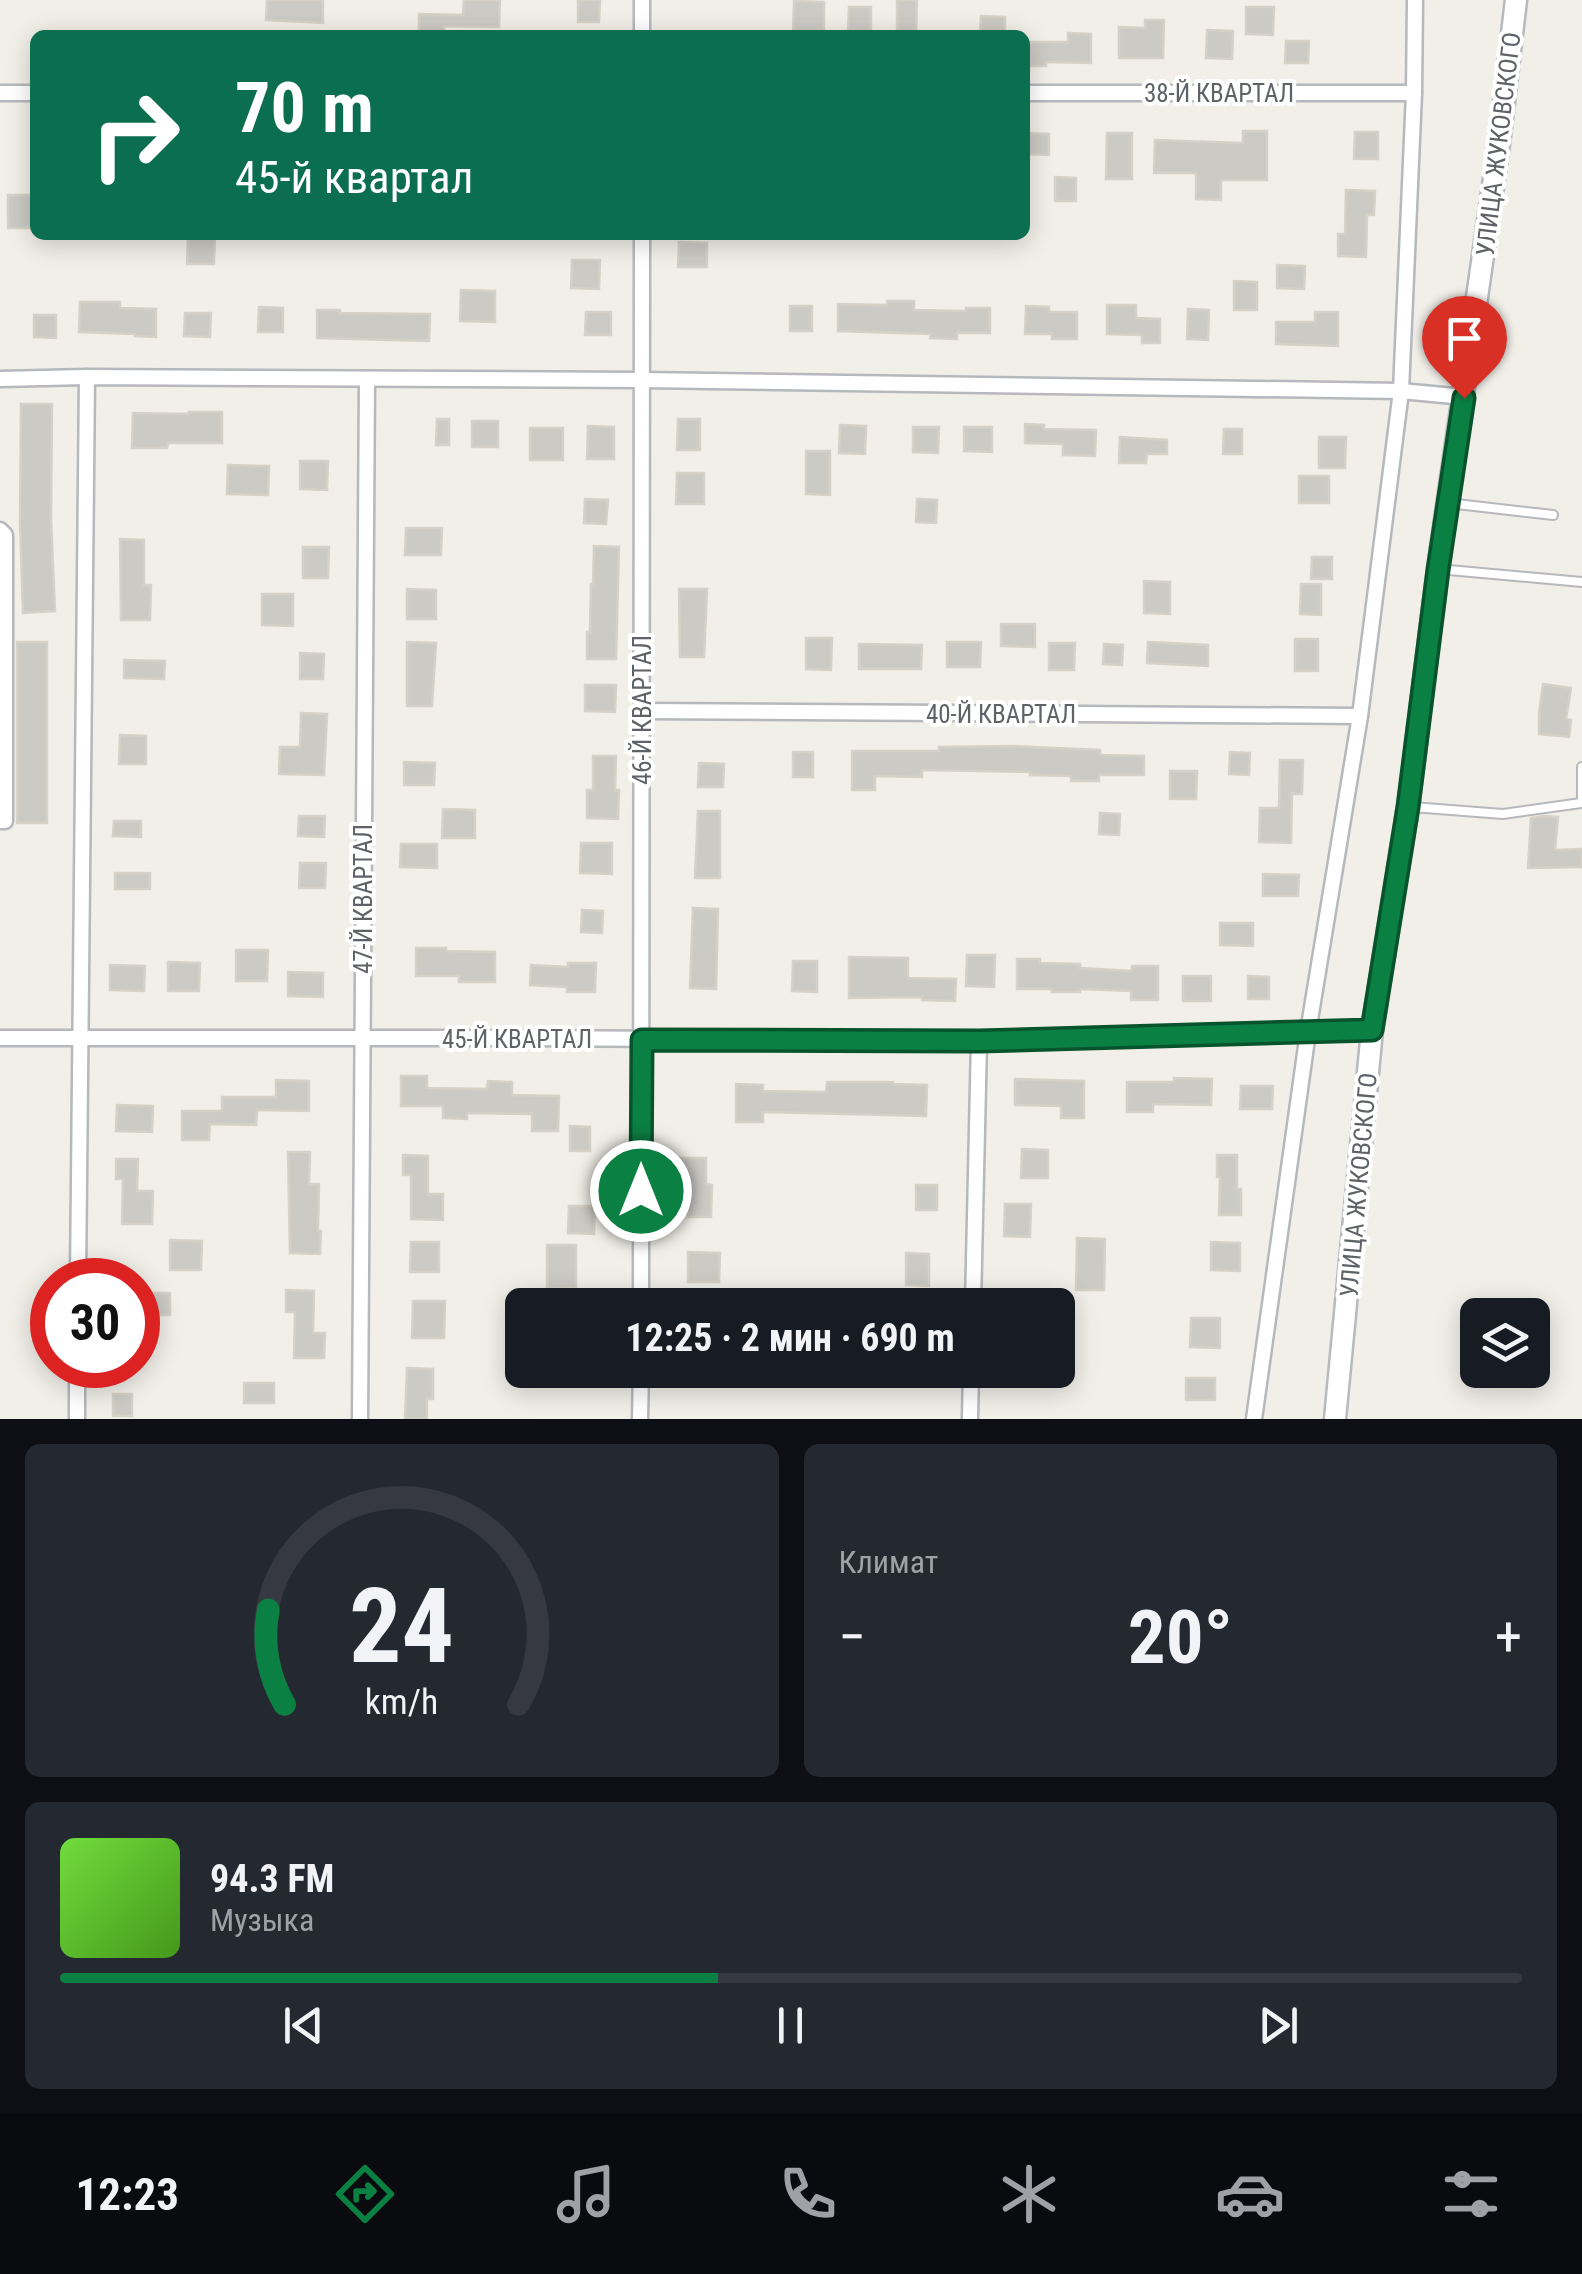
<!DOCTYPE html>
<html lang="ru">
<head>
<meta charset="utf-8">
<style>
  body { margin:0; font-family:"Roboto Condensed",sans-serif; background:#242831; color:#f1f3f6; height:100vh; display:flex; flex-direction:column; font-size:38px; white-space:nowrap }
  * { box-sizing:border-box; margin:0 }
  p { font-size:32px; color:#9ea1a6 }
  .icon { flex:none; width:55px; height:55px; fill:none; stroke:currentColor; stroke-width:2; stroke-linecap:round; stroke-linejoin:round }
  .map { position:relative; height:1419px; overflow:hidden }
  .sheet { display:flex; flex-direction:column; gap:25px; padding:25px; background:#0d0f14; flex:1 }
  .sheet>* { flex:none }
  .banner { position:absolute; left:30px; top:30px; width:1000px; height:210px; border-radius:15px; box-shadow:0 5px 25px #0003; background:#0b6e4f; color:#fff; overflow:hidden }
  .controls { position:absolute; left:1460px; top:1298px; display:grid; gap:20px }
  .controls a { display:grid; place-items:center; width:90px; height:90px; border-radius:15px; background:#171b24; box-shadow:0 5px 25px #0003; font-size:50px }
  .speed { position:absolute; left:30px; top:1258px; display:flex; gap:20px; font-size:50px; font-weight:700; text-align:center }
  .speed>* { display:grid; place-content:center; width:130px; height:130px; border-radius:50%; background:#171b24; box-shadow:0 5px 25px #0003; line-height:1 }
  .speed .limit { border:15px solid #d22; background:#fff; color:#111 }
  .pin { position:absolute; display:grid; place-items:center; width:85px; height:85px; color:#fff; margin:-102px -42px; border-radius:50% 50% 50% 0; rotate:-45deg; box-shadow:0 0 10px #0007 }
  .pin .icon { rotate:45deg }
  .me { position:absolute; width:110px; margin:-55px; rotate:0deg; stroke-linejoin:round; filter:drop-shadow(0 0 8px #0008) }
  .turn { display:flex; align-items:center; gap:35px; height:210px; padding:0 40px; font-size:45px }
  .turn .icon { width:130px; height:130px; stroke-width:2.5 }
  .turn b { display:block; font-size:70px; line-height:85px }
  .big { font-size:75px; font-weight:700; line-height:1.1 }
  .sheet .card { flex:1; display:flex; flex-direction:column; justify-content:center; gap:15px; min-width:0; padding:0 35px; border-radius:15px; background:#242831 }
  .sheet .dial { align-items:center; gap:0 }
  .dial svg { height:260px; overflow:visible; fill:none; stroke:#363941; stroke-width:7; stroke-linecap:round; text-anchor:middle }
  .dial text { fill:#f1f3f6; stroke:none }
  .song { display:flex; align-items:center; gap:30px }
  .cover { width:120px; height:120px; border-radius:15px; background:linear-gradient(135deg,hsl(100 70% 55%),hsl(100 70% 35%)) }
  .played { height:10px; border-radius:5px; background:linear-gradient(90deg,#0b8043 45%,#363941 45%) }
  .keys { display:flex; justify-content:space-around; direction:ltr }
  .heat { display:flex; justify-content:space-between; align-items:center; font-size:55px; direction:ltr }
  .sheet .tiles { flex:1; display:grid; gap:25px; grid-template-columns:1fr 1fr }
  .card:last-child { grid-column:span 2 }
  .trip { position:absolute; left:505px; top:1288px; width:570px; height:100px; border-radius:15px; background:#171b24; box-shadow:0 5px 25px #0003; font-weight:700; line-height:100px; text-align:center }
  .menu { display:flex; height:160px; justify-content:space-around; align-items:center; background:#090b0e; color:#9ea1a6 }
  .menu .icon { width:70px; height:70px }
  .menu .on { color:#0b8043 }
  .menu b { font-size:45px; color:#f1f3f6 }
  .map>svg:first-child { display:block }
</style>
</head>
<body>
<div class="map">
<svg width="1582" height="1419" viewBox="0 0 1582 1419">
  <rect width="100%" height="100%" fill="#f1efe8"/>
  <!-- building -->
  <g fill="#cccac5" stroke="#d6d1c6" stroke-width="2.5">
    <path d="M267 0H323V23L266 20Z"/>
    <path d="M464 0H500L499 27 444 26V35H419V14L463 15Z"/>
    <path d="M578 0H600L599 22H578Z"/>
    <path d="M897 0H917L916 35H897Z"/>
    <path d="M794 1 824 2V35H793Z"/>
    <path d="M849 7H871V33L848 32Z"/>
    <path d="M1246 7H1274L1273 35 1246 34Z"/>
    <path d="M981 16 1005 17V35H980Z"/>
    <path d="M1145 20H1164L1163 58H1119V27L1145 28Z"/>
    <path d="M1207 30 1233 31 1232 59 1206 58Z"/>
    <path d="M1068 33 1091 34V63L1046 62V66H1025V42H1068Z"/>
    <path d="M1286 41H1309L1308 63H1285Z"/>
    <path d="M1243 131H1267V180H1221V200L1196 199V173H1154L1155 140 1243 143Z"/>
    <path d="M1355 132H1378V159H1354Z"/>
    <path d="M1026 133 1049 134V155L1026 154Z"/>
    <path d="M1107 133H1132V179H1106Z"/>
    <path d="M1055 177 1076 178V201H1055Z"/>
    <path d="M1346 190 1375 191 1374 215H1367L1366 257 1338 256V234H1345Z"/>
    <rect x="8" y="195" width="27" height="33"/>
    <path d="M188 235 215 236 214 264H187Z"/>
    <path d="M679 242 707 243V267H678Z"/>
    <path d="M572 260H600L599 289 571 288Z"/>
    <path d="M1277 265 1305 266 1304 289 1277 288Z"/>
    <path d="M1234 281 1257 282V310H1234Z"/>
    <path d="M461 290 495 291V322L460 321Z"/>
    <path d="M887 301H914V310L966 311V308H990V333H957V339L930 338 931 334 838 331V304L887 305Z"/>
    <path d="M80 302H120V308L156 309V337L135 336V334L79 332Z"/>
    <path d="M1107 305H1136V318L1160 319V343H1142V335L1107 334Z"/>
    <rect x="790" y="306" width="22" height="25"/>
    <path d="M1026 306 1049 307V312H1077V339H1052V334H1025Z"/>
    <path d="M259 307 283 308V332H258Z"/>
    <path d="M1188 309 1209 310 1208 340 1187 339Z"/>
    <path d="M317 310H340V313L430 314 429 341 317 338Z"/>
    <path d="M586 312H611V335H585Z"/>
    <path d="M1315 312H1338V346L1276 344V322H1315Z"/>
    <path d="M185 313H211L210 337 184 336Z"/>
    <path d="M34 315H56V338L34 337Z"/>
    <path d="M21 404H52L51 520 55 611 23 613 20 521Z"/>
    <path d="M189 412H222V443H168L167 448H132L133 413 189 414Z"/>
    <path d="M437 419H449V445H436Z"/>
    <path d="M678 419H700V450H677Z"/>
    <rect x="472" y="421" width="26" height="26"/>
    <path d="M1025 424 1044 425V429L1096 430 1095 456 1063 455V444L1025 443Z"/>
    <path d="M840 425 866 426 865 454 839 453Z"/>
    <path d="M588 426 614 427V459H587Z"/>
    <path d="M913 427H939L938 453 913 452Z"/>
    <path d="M964 427H992V452L964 451Z"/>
    <rect x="530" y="428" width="33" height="32"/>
    <path d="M1224 429H1242V454H1223Z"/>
    <path d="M1120 437 1167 440V454H1147L1146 463H1119Z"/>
    <path d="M1319 437H1346L1345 468H1319Z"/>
    <path d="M806 451H830V495L806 494Z"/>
    <path d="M300 461H328L327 490 300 489Z"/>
    <path d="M228 465 269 466 268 495 227 494Z"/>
    <path d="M677 473H704V504H676Z"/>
    <rect x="1299" y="476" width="30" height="27"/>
    <path d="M585 499 608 500 606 524 584 523Z"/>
    <path d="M917 499 937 500 936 523 916 522Z"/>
    <path d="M406 528H442L441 555H405Z"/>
    <path d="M120 539 144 540V585H151L150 620H121Z"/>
    <path d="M594 546 619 547 616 659H587V632H590L591 584H593Z"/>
    <path d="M303 547H329L328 578H303Z"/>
    <path d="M1312 557H1332V579H1311Z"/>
    <path d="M1144 581 1170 582V614L1144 613Z"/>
    <path d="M1301 584H1321V615L1300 614Z"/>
    <path d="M407 589 436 590V619H407Z"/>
    <path d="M679 589H707L704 657H680Z"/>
    <path d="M262 594H293V626L262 625Z"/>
    <path d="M1001 624H1035V647L1001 646Z"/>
    <path d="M806 638H832L831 670 806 669Z"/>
    <rect x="1295" y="639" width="23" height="32"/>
    <rect x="17" y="642" width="30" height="181"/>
    <path d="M407 642 436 643 432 706H407Z"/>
    <path d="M947 642H981L980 667H947Z"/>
    <path d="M1148 642 1208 645V666L1147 663Z"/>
    <path d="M1049 643H1075L1074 670H1049Z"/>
    <path d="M859 644 922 645 921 669H859Z"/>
    <path d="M1104 644 1123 645 1122 665 1103 664Z"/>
    <path d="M300 653 324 654 323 679H300Z"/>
    <path d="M124 660 165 661 164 679 124 678Z"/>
    <path d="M1543 684 1571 688 1566 719 1571 720 1569 737 1539 734V714Z"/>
    <path d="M585 685H616L615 712 585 711Z"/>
    <path d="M301 713 327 714 324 775 279 774 280 747H300Z"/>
    <path d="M120 735 146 736V764H119Z"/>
    <path d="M1013 746 1100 750V755L1144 756V775H1099V781H1071V776L1030 775V772L922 770V777L875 776V790H852V751H939V747Z"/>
    <rect x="793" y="752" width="20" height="25"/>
    <path d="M1230 752 1250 753 1249 775 1229 774Z"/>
    <path d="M593 756H616L615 790H619L618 819 587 818V790H593Z"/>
    <path d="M1280 760H1303L1302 794H1292L1291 843 1259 842 1260 808H1279Z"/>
    <path d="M404 762 435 763 434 785H404Z"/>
    <path d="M699 763 724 764 723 787H698Z"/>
    <path d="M1170 771H1197L1196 799H1170Z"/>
    <path d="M443 809 475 810V838H442Z"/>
    <path d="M698 811H720V878H695Z"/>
    <path d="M1100 813 1120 814 1119 835 1099 834Z"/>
    <path d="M299 816H325L324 837 298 836Z"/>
    <path d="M1544 816 1558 817 1555 850 1582 849V867L1528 868 1531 818Z"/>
    <path d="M114 821H141V837L113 836Z"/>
    <path d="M581 843H612V874L580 873Z"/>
    <path d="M401 844H437V868L400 867Z"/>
    <path d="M300 863H326L325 888H299Z"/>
    <rect x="115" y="873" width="35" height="16"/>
    <path d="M1263 874 1299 875 1298 896H1263Z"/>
    <path d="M693 908 718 909 716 989 690 988Z"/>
    <path d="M582 910 603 911 602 933 581 932Z"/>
    <path d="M1220 923H1253V946L1220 945Z"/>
    <path d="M416 948H446V951L495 952V982H459V976H416Z"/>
    <path d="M236 950H268L267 981H236Z"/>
    <path d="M967 955H995L994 987 966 986Z"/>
    <path d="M849 957 908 958V978L956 979 955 1001 922 1000V997L849 998Z"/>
    <path d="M1017 959H1040V963L1080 964V968L1132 971V966H1158V1000H1131V991L1080 989V992H1052V989H1017Z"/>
    <path d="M793 961H817V992L792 991Z"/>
    <path d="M168 962 200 963 199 991H168Z"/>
    <path d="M568 963H596L595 992H567V987L530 985 531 965 568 967Z"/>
    <path d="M110 965 145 966 144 991 110 990Z"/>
    <path d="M288 972 323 973V997L288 996Z"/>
    <rect x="1183" y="976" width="28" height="25"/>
    <path d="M1248 976 1269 977V999H1248Z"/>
    <path d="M401 1076H427V1088L487 1089 488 1081 512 1082V1095L559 1096 558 1131H532V1114L467 1113V1119L443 1118V1106H401Z"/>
    <path d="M1174 1078 1212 1079 1211 1105 1153 1104V1112H1127V1082H1174Z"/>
    <path d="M1015 1079 1084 1081V1118H1061V1106L1015 1105Z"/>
    <path d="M276 1080 309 1081V1111L257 1110 256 1125 210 1124 209 1140H182V1111H222V1097H276Z"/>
    <path d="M827 1082H893V1084L927 1085 926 1116 763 1112V1122H736V1084L763 1085V1091L826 1092Z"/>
    <path d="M1241 1086H1273L1272 1109H1240Z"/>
    <path d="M117 1105 153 1106 152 1132 116 1131Z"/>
    <path d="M570 1126 590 1127V1151H570Z"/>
    <path d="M1022 1149 1048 1150V1178H1021Z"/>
    <path d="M288 1152H310L309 1184H319L318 1231H321L320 1254 290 1253Z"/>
    <path d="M403 1155 428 1156V1194H443V1220L411 1219V1175H403Z"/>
    <path d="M1217 1155H1237V1189H1241V1215H1219L1220 1177H1217Z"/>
    <path d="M679 1158H706V1184L712 1185 711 1217H688L689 1177H679Z"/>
    <path d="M116 1159H138L137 1191H153L152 1224H122L123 1179H116Z"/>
    <rect x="916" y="1185" width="21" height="25"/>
    <path d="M1005 1204H1031L1030 1237 1004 1236Z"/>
    <path d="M569 1206H595L594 1234 568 1233Z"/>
    <path d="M1077 1238 1105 1239 1104 1290H1076Z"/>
    <path d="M170 1240 202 1241 201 1270H170Z"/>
    <path d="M411 1242H439V1272H410Z"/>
    <path d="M1211 1242 1240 1243V1271L1211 1270Z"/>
    <rect x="547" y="1245" width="29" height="43"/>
    <path d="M688 1252 720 1253 719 1282H688Z"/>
    <path d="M906 1253 929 1254V1286L906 1285Z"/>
    <path d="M286 1290 314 1291 313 1333H325L324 1358H294L295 1312H286Z"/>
    <rect x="148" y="1293" width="22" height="22"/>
    <path d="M413 1301H445L444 1338H412Z"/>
    <path d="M1191 1318H1220V1348L1190 1347Z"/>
    <path d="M407 1368 433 1369V1399H427V1419H405Z"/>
    <rect x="1186" y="1378" width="29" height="22"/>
    <rect x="244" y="1383" width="30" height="20"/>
    <rect x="113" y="1394" width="19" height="22"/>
  </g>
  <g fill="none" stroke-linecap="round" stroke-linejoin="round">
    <defs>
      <g id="lane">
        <path d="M1448 503 1553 515"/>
        <path d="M1438 569 1582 582"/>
        <path d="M1582 767V803"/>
        <path d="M1412 807 1503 814 1581 803"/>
      </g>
      <g id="street">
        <path d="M642 0V35"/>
        <path d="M0 93H35"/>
        <path d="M1025 93H1414"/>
        <path d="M0 379 87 377 642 380 1401 391 1464 397"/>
        <path d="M0 530 5 535V821H0"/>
        <path d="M642 711 1360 716"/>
        <path d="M0 1038H517L979 1041 1372 1030"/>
        <path d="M78 1280 87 377"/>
        <path d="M641 1305 642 235"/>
        <path d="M973 1305 979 1041"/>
        <path d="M77 1419V1365"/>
        <path d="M360 1419 367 379"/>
        <path d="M640 1419 641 1370"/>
        <path d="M970 1419 971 1370"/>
        <path d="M1254 1419 1308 1032 1360 716 1401 391 1414 93 1415 0"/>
      </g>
      <path id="secondary" d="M1335 1419 1372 1030 1408 807 1438 569 1499 144 1516 0"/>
    </defs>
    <!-- lane casing -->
    <use href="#lane" stroke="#b5b8bc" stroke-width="12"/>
    <!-- street casing -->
    <use href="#street" stroke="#b5b8bc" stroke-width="19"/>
    <!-- secondary casing -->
    <use href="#secondary" stroke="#b6babf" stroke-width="25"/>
    <!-- lane -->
    <use href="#lane" stroke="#fff" stroke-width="8"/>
    <!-- street -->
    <use href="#street" stroke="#fff" stroke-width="14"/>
    <!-- secondary -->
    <use href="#secondary" stroke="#fff" stroke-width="20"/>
  </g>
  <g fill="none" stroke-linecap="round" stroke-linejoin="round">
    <defs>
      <path id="route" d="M641 1191 642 1040 979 1041 1372 1030 1408 807 1438 570 1464 398"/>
    </defs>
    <!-- route casing -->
    <use href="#route" stroke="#07532c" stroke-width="25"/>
    <!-- route -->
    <use href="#route" stroke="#0b8043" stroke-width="18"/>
  </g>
  <g text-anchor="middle" stroke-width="8" stroke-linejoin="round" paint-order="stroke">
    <!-- street labels -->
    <g font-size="25" fill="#5f6368" stroke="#fff">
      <text x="1219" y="102">38-Й КВАРТАЛ</text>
      <text transform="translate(1498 144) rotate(-83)" y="9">УЛИЦА ЖУКОВСКОГО</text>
      <text transform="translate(642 710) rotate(-90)" y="9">46-Й КВАРТАЛ</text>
      <text x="1001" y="723">40-Й КВАРТАЛ</text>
      <text transform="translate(363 899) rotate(-90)" y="9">47-Й КВАРТАЛ</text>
      <text x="517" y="1048">45-Й КВАРТАЛ</text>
      <text transform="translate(1358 1185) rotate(-85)" y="9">УЛИЦА ЖУКОВСКОГО</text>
    </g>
  </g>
</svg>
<div class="controls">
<a><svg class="icon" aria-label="layers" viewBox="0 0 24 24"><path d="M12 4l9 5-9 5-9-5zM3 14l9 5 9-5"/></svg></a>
</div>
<div class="speed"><div class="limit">30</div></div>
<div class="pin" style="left:1464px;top:398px;background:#d93025"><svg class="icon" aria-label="arrive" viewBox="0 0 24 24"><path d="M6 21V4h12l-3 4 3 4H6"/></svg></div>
<svg class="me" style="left:641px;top:1191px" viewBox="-20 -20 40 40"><circle r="17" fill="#0b8043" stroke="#fff" stroke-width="3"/><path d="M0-11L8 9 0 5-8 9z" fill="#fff"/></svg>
<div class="trip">12:25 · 2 мин · 690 m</div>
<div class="banner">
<div class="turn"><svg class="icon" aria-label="right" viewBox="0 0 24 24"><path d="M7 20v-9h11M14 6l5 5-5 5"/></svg><div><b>70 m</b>45-й квартал</div></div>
</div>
</div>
<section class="sheet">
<div class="tiles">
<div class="card dial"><svg viewBox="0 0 100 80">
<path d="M14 69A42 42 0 1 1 86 69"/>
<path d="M14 69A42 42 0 0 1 9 40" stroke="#0b8043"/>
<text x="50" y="56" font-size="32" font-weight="700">24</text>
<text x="50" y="72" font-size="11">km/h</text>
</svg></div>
<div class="card"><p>Климат</p>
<div class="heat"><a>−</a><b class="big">20°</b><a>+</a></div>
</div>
<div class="card">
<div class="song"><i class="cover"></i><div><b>94.3 FM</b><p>Музыка</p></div></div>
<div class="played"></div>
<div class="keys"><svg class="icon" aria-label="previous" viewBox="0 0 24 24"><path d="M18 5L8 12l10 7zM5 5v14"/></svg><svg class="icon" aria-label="pause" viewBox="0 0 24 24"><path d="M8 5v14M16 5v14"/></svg><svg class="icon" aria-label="next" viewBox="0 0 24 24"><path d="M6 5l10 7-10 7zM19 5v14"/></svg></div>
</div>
</div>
</section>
<nav class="menu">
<b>12:23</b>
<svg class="icon on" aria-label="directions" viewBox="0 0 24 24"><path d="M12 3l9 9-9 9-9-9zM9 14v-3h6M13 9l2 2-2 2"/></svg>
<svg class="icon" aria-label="music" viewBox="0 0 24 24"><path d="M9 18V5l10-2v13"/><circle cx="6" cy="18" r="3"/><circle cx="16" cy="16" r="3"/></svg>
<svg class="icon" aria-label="phone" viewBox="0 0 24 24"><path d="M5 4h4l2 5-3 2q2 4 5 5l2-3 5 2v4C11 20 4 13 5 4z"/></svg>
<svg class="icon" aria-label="climate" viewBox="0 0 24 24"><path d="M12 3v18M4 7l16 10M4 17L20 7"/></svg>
<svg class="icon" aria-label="car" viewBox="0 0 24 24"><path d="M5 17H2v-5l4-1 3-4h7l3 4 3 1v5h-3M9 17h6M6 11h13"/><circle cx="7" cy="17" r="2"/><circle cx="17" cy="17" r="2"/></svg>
<svg class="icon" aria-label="filters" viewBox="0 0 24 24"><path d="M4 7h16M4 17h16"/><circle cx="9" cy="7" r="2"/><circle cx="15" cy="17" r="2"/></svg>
</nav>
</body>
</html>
